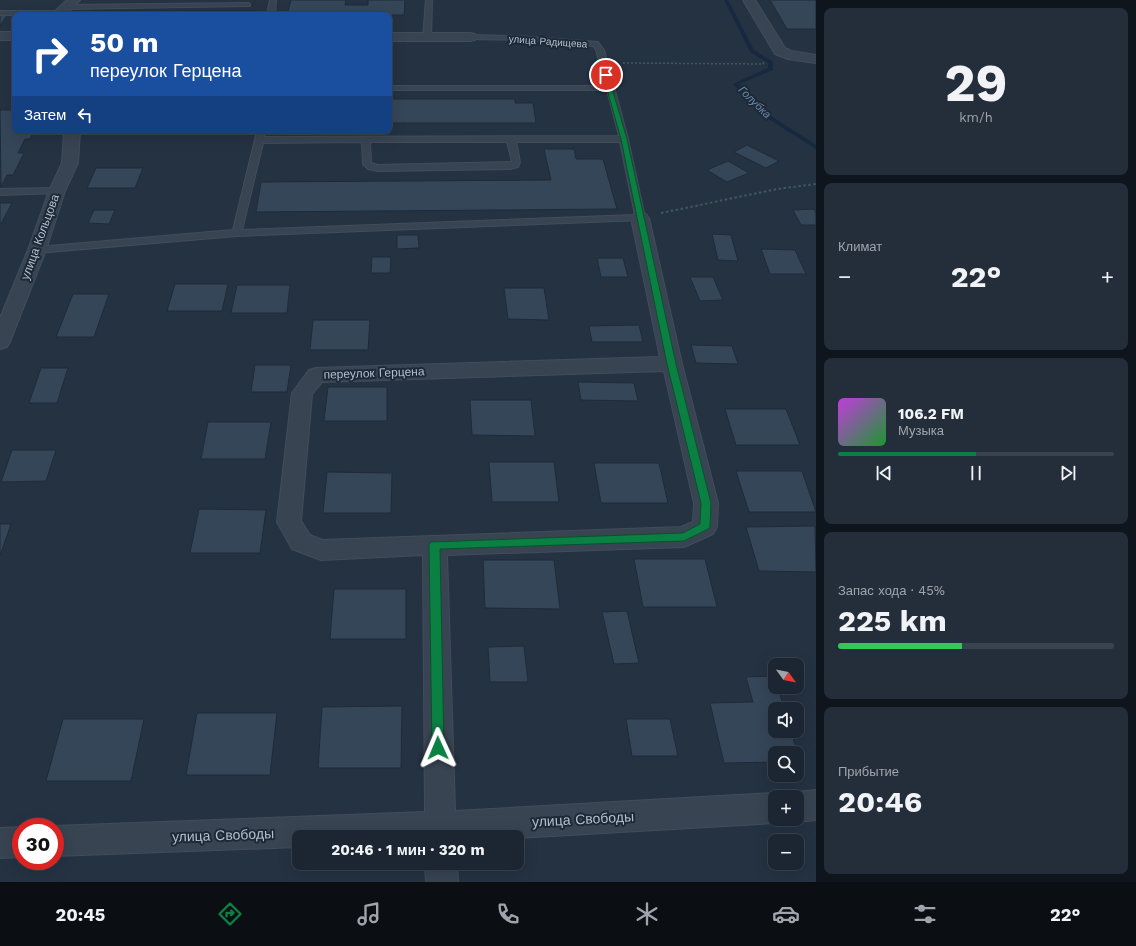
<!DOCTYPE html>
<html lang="ru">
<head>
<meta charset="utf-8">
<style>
  body { margin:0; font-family:"Work Sans",sans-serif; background:#242e3a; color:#f1f3f6; height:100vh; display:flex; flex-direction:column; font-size:15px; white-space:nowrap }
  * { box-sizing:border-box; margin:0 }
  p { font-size:13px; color:#a0a5ac }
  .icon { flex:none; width:22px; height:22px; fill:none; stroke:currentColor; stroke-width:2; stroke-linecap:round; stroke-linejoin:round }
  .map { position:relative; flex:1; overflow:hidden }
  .drawer { display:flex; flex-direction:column; gap:8px; padding:8px; background:#0f151c; width:320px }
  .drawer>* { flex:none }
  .banner { position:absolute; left:12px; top:12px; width:380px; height:122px; border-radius:8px; box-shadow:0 4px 16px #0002,0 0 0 1px #39434d; background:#1a4fa0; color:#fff; overflow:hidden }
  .needle { width:26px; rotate:123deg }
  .controls { position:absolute; left:768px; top:658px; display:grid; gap:8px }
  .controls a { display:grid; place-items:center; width:36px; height:36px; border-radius:8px; background:#1b2632; box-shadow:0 4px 16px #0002,0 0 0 1px #39434d; font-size:20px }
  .speed { position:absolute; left:12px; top:818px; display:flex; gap:8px; font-size:20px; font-weight:700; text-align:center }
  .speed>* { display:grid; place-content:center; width:52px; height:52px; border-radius:50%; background:#1b2632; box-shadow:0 4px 16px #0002,0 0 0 1px #39434d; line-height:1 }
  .speed .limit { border:6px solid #d22; background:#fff; color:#111 }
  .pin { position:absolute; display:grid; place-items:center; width:34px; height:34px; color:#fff; margin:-17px; border:2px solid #fff; border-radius:50%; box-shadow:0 1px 4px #0007 }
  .me { position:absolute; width:44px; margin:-22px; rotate:359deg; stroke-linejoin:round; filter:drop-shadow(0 0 3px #0008) }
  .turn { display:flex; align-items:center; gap:14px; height:84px; padding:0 12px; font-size:18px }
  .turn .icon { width:52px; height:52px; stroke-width:2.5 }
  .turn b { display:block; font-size:28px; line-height:34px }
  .then { display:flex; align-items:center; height:38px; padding:0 12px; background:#0003; gap:8px; font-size:15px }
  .big { font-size:30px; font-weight:700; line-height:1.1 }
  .drawer .tile { flex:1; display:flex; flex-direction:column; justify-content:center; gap:6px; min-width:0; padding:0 14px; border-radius:8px; background:#242e3a }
  .drawer .dial { align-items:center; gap:0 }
  .dial b { font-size:52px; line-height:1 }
  .song { display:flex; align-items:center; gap:12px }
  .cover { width:48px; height:48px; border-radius:6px; background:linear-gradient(135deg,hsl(290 70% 55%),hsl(130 70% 35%)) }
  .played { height:4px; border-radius:2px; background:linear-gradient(90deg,#0b8043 50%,#39434d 50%) }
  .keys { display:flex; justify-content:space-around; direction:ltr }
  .heat { display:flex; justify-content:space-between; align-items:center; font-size:22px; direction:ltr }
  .charge { height:6px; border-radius:3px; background:linear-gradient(90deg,#34c759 45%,#39434d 0) }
  .trip { position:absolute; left:292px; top:830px; width:232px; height:40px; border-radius:8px; background:#1b2632; box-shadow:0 4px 16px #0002,0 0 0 1px #39434d; font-weight:700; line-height:40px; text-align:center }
  .tab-bar { display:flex; height:64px; justify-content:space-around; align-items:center; background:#0b0f14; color:#a0a5ac }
  .tab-bar .icon { width:28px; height:28px }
  .tab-bar .selected { color:#0b8043 }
  .tab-bar b { font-size:18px; color:#f1f3f6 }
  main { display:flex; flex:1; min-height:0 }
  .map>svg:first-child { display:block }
</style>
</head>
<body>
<main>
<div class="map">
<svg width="816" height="882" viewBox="0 0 816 882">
  <rect width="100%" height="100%" fill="#243242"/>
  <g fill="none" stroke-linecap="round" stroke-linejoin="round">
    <!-- stream -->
    <path fill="#162941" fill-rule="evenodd" d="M724 0H728L754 50 773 62V70L739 84 771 116 816 145V149L767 118 733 84 768 68V63L750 52Z"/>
  </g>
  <!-- building -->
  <g fill="#354659" stroke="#1f2b39">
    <path d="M291 0H346L345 5H368V0H405L404 15H392V18H389V15H287Z"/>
    <path d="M770 0H816V29H787Z"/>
    <path d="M90 11H258L257 15H87Z"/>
    <path d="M0 14H8L0 26Z"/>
    <path d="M389 99H515V103H533L536 123H389Z"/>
    <path d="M0 110H15V131H34L30 139H25L18 153H24L13 175H7L1 187Z"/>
    <path d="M747 145 779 161 766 168 734 152Z"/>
    <path d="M544 149H574L576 159H603L617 209 256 212 261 182 551 180Z"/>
    <path d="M728 161 749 173 727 182 707 170Z"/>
    <path d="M96 168H143L135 188H87Z"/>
    <path d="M0 203H12L1 224H0Z"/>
    <path d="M814 209 816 213V225H801L793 210Z"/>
    <path d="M94 210H115L109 224 88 223Z"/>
    <path d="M712 234 731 235 738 261 718 260Z"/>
    <path d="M397 235H418L419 248 397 249Z"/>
    <path d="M761 249 795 250 806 274H770Z"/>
    <path d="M372 257H391L390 273H371Z"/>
    <path d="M597 258H623L628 277H601Z"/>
    <path d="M690 277H713L723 300 700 301Z"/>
    <path d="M175 284H228L222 311H167Z"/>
    <path d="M237 285H290L287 313H231Z"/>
    <path d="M504 288H544L549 320 508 319Z"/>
    <path d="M73 294H109L94 337H56Z"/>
    <path d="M313 320H370L368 350H310Z"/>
    <path d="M639 325 643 342H592L589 326Z"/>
    <path d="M691 345 732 346 738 364 696 363Z"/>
    <path d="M255 365H291L287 392H251Z"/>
    <path d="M41 368H68L57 403H29Z"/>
    <path d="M578 382 634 383 638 401 581 400Z"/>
    <path d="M328 387H387V421H324Z"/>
    <path d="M470 400H531L535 436 472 435Z"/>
    <path d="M725 409H786L800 445H736Z"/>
    <path d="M208 422H271L265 459H201Z"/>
    <path d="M12 450H56L46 481 1 482Z"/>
    <path d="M489 462H554L559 502H492Z"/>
    <path d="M594 463H659L668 503H601Z"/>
    <path d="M736 471H802L816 512H749Z"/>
    <path d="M327 472 392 473 391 513H323Z"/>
    <path d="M199 509 266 510 260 553H190Z"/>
    <path d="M0 524H11L0 556Z"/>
    <path d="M815 526 816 572 759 571 746 527Z"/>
    <path d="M634 559H705L717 607H643Z"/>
    <path d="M483 560H554L560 609 485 608Z"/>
    <path d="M334 589H406V639H330Z"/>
    <path d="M627 611 639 663 614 664 602 612Z"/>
    <path d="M524 646 528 682H490L488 647Z"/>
    <path d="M774 676 775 687H778L784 709H775V731H791L800 762H797V753H775V762L724 763 710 703 753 702 746 677Z"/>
    <path d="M402 706 401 768H318L322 707Z"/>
    <path d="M197 713H277L270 775H186Z"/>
    <path d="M63 719H144L131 781H46Z"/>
    <path d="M626 719H670L678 756H632Z"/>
  </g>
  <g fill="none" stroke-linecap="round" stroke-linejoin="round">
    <defs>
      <g id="lane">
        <path d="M270 0H276L275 15H267Z"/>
        <path d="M426 0H432L431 38 427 40 423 38Z"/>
        <path d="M248 3 250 4V6L65 9 62 7 65 5Z"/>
        <path d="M0 11H58L62 13 58 15H0Z"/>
        <path d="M467 35 516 36 598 42 604 50 628 139 645 218 643 220 237 236 37 253 32 250 37 247 233 230 257 131H265L264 137 619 136 607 90H389V86H606L596 50 593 46 516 40 470 39H467ZM362 142 363 164 368 169 378 171 510 169 518 167 520 162 516 142H620L635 215 242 230 263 143ZM370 142H507L512 162 378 165 371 163Z"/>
        <path d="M57 188 62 191 60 193 0 195V189Z"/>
      </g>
      <g id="street">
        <path d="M67 0H80L65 15H51Z"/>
        <path d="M743 0H755L785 48 791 51 816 55V63L788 59 775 54Z"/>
        <rect x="0" y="32" width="15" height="8"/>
        <path d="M389 33H470L475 34 477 37 475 40 470 41H389Z"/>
        <path d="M64 131H80L78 163 65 191 46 250 10 342 7 347 0 349V318L28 250 49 191 62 163Z"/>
        <path d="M640 213 646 214 649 218 682 364 718 503 717 527 713 534 684 547 447 555 455 811 775 793 784 797H775V819H784L775 823 517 838 299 837V847L55 856V827H52L55 826 425 812 423 555 321 560 292 549 281 529 277 522 292 393 309 370 316 368 660 357 631 218 634 214ZM664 371 694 503 693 522 681 527 322 540 310 535 301 521 312 394 322 382Z"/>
        <path d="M816 790V820L797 822 790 819H797V797L786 796 797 792Z"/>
        <path d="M22 827 21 857 0 858V828Z"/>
        <path d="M425 863H457L458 882H426Z"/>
      </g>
    </defs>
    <!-- lane casing -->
    <use href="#lane" stroke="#424d5b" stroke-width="2"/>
    <!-- street casing -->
    <use href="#street" stroke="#424d5b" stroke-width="2"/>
    <!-- path-far1 -->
    <path stroke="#3f5a5b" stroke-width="1.5" stroke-dasharray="2 2" stroke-linecap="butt" d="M623 63 763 64 764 62"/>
    <!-- path -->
    <path stroke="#3f5a5b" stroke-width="2" stroke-dasharray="2.5 2.5" stroke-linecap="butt" d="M661 213 777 189 816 184"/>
    <!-- lane -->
    <use href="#lane" fill="#384452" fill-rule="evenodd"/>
    <!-- street -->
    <use href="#street" fill="#384452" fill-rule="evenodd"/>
  </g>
  <!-- route -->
  <path fill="#0b8043" stroke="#07532c" d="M606 73 608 75 627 139 676 364 711 503 710 527 708 529 684 541 440 549 444 748 442 752 438 754 434 752 432 748 429 545 431 542 683 533 700 524 701 503 667 364 621 139 603 75Z"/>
  <g text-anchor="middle" stroke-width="4" stroke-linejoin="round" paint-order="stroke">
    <!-- far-street labels -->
    <g font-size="10" fill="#b5bfcc" stroke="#1d2937">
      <text transform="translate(548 41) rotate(4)" y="4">улица Радищева</text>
    </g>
    <!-- far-water labels -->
    <g font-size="11" font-style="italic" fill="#6c8aad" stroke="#1d2937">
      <text transform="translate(755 102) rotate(45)" y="4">Голубка</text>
    </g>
    <!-- street labels -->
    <g font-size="12" fill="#b5bfcc" stroke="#1d2937">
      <text transform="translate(40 237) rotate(-70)" y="4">улица Кольцова</text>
      <text transform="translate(374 373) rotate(-2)" y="4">переулок Герцена</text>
    </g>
    <!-- near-street labels -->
    <g font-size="14" fill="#b5bfcc" stroke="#1d2937">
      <text transform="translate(583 819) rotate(-3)" y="5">улица Свободы</text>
      <text transform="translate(223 835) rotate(-2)" y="5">улица Свободы</text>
    </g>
  </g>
</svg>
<div class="controls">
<a><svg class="needle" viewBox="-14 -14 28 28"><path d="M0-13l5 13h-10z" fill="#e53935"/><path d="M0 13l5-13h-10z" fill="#a0a5ac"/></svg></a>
<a><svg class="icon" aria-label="sound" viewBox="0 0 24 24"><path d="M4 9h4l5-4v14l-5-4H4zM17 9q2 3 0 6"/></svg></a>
<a><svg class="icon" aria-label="search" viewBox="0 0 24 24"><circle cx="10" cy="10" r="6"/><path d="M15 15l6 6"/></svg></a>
<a>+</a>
<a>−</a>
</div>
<div class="speed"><div class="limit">30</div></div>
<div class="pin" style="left:606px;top:75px;background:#d93025"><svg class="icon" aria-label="arrive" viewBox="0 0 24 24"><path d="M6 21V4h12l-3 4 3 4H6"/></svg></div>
<svg class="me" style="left:438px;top:748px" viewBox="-20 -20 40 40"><path d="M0-17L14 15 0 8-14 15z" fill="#0b8043" stroke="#fff" stroke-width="4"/></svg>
<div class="trip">20:46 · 1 мин · 320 m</div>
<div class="banner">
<div class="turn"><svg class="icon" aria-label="right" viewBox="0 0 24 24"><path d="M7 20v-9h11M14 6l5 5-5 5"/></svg><div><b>50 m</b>переулок Герцена</div></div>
<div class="then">Затем<svg class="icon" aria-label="left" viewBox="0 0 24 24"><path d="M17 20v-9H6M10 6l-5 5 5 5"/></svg></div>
</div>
</div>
<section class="drawer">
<div class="tile dial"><b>29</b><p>km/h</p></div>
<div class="tile"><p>Климат</p>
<div class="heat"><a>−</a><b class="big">22°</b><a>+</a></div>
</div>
<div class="tile">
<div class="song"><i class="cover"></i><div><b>106.2 FM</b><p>Музыка</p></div></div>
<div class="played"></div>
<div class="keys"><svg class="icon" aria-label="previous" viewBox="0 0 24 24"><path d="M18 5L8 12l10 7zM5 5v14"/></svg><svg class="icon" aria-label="pause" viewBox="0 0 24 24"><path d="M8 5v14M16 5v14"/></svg><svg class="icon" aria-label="next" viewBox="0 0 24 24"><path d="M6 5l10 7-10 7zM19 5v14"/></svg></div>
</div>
<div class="tile"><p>Запас хода · 45%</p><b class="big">225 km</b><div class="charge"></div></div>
<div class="tile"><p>Прибытие</p><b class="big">20:46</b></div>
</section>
</main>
<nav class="tab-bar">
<b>20:45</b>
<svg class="icon selected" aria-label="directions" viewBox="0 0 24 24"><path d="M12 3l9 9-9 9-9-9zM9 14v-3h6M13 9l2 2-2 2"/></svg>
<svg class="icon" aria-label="music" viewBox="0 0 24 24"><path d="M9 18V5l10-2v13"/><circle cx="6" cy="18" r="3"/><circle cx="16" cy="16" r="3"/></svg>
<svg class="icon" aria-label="phone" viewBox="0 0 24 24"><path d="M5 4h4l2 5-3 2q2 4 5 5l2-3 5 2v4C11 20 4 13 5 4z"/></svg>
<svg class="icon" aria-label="climate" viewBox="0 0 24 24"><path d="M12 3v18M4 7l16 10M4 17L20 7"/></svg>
<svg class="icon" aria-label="car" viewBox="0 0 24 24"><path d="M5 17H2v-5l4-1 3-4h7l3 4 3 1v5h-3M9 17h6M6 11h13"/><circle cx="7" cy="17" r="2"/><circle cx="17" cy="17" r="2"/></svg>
<svg class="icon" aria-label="filters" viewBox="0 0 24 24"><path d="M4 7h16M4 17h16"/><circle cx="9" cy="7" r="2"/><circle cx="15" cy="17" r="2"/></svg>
<b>22°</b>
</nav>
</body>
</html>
